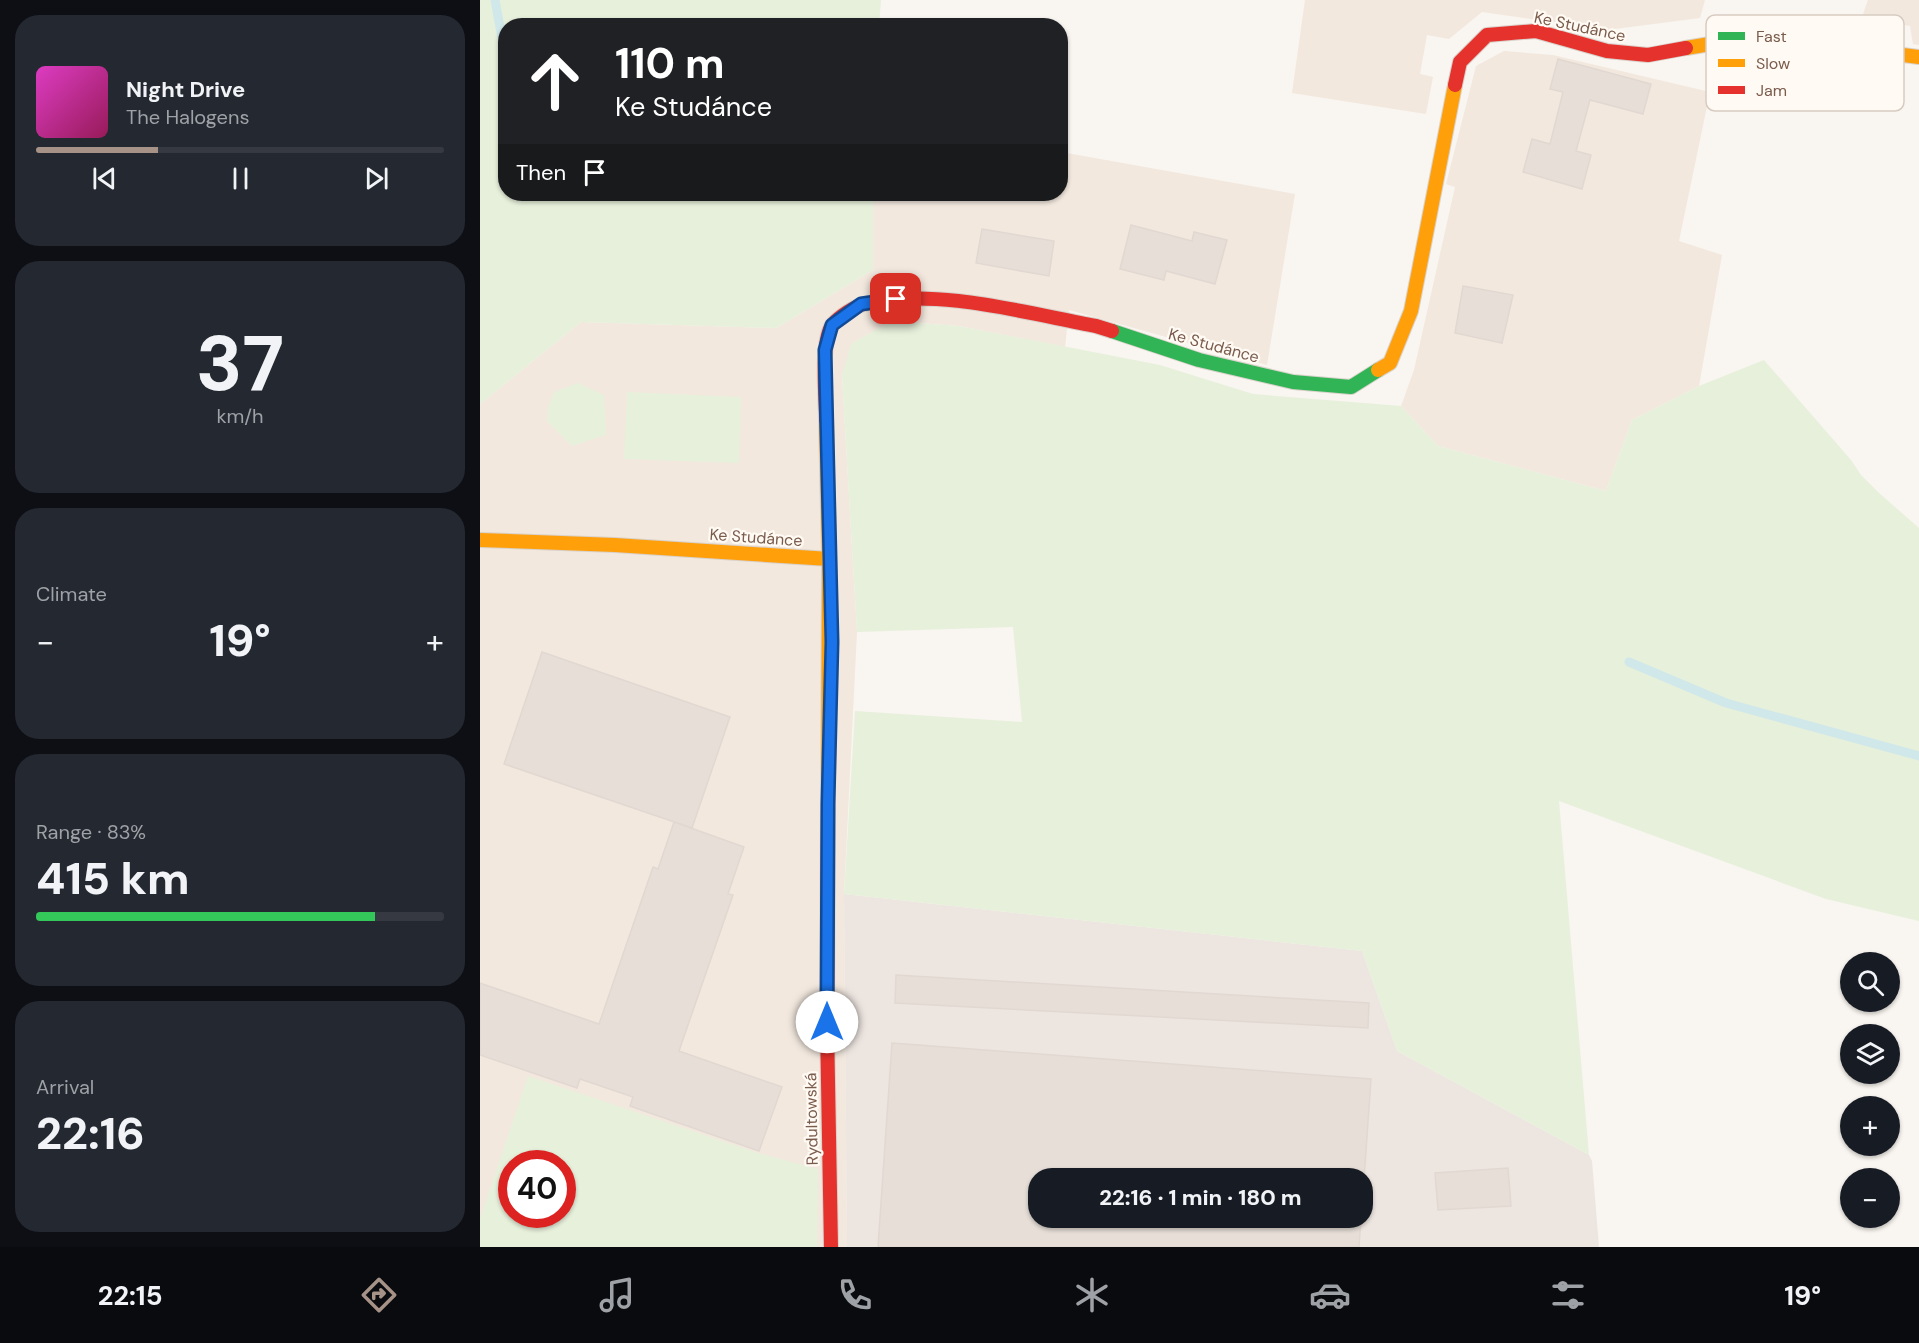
<!DOCTYPE html>
<html lang="en">
<head>
<meta charset="utf-8">
<style>
  body { margin:0; font-family:"DM Sans",sans-serif; background:#242831; color:#f1f3f6; height:100vh; display:flex; flex-direction:column; font-size:22px; white-space:nowrap }
  * { box-sizing:border-box; margin:0 }
  p { font-size:20px; color:#9ea1a6 }
  .icon { flex:none; width:33px; height:33px; fill:none; stroke:currentColor; stroke-width:2; stroke-linecap:round; stroke-linejoin:round }
  .map { position:relative; flex:1; overflow:hidden }
  .details { display:flex; flex-direction:column; gap:15px; padding:15px; background:#0d0f14; width:480px }
  .details>* { flex:none }
  .guide { position:absolute; left:18px; top:18px; width:570px; height:183px; border-radius:24px; box-shadow:0 2px 4px #0004; background:#202124; color:#fff; overflow:hidden }
  .buttons { position:absolute; left:1360px; top:952px; display:grid; gap:12px }
  .buttons a { display:grid; place-items:center; width:60px; height:60px; border-radius:50%; background:#171b24; box-shadow:0 2px 4px #0004; font-size:30px }
  .speed { position:absolute; left:18px; top:1150px; display:flex; gap:12px; font-size:30px; font-weight:700; text-align:center }
  .speed>* { display:grid; place-content:center; width:78px; height:78px; border-radius:50%; background:#171b24; box-shadow:0 2px 4px #0004; line-height:1 }
  .speed .limit { border:9px solid #d22; background:#fff; color:#111 }
  .pin { position:absolute; display:grid; place-items:center; width:51px; height:51px; color:#fff; margin:-26px; border-radius:12px; box-shadow:0 3px 9px #0006 }
  .me { position:absolute; width:66px; margin:-33px; rotate:0deg; stroke-linejoin:round; filter:drop-shadow(0 0 4px #0008) }
  .turn { display:flex; align-items:center; gap:21px; height:126px; padding:0 18px; font-size:27px }
  .turn .icon { width:78px; height:78px; stroke-width:2.5 }
  .turn b { display:block; font-size:42px; line-height:51px }
  .then { display:flex; align-items:center; height:57px; padding:0 18px; background:#0003; gap:12px; font-size:22px }
  .big { font-size:45px; font-weight:800; line-height:1.1 }
  .details .widget { flex:1; display:flex; flex-direction:column; justify-content:center; gap:9px; min-width:0; padding:0 21px; border-radius:24px; background:#242831 }
  .details .dial { align-items:center; gap:0 }
  .dial b { font-size:78px; line-height:1 }
  .song { display:flex; align-items:center; gap:18px }
  .cover { width:72px; height:72px; border-radius:9px; background:linear-gradient(135deg,hsl(310 70% 55%),hsl(330 70% 35%)) }
  .played { height:6px; border-radius:3px; background:linear-gradient(90deg,#a69286 30%,#363941 30%) }
  .keys { display:flex; justify-content:space-around; direction:ltr }
  .heat { display:flex; justify-content:space-between; align-items:center; font-size:33px; direction:ltr }
  .charge { height:9px; border-radius:4px; background:linear-gradient(90deg,#34c759 83%,#363941 0) }
  .trip { position:absolute; left:548px; top:1168px; width:345px; height:60px; border-radius:24px; background:#171b24; box-shadow:0 2px 4px #0004; font-weight:800; line-height:60px; text-align:center }
  .tabs { display:flex; height:96px; justify-content:space-around; align-items:center; background:#090b0e; color:#9ea1a6 }
  .tabs .icon { width:42px; height:42px }
  .tabs .selected { color:#a69286 }
  .tabs b { font-size:27px; color:#f1f3f6 }
  main { display:flex; flex:1; min-height:0 }
  .map>svg:first-child { display:block }
</style>
</head>
<body>
<main>
<section class="details">
<div class="widget">
<div class="song"><i class="cover"></i><div><b>Night Drive</b><p>The Halogens</p></div></div>
<div class="played"></div>
<div class="keys"><svg class="icon" aria-label="previous" viewBox="0 0 24 24"><path d="M18 5L8 12l10 7zM5 5v14"/></svg><svg class="icon" aria-label="pause" viewBox="0 0 24 24"><path d="M8 5v14M16 5v14"/></svg><svg class="icon" aria-label="next" viewBox="0 0 24 24"><path d="M6 5l10 7-10 7zM19 5v14"/></svg></div>
</div>
<div class="widget dial"><b>37</b><p>km/h</p></div>
<div class="widget"><p>Climate</p>
<div class="heat"><a>−</a><b class="big">19°</b><a>+</a></div>
</div>
<div class="widget"><p>Range · 83%</p><b class="big">415 km</b><div class="charge"></div></div>
<div class="widget"><p>Arrival</p><b class="big">22:16</b></div>
</section>
<div class="map">
<svg width="1439" height="1247" viewBox="0 0 1439 1247">
  <rect width="100%" height="100%" fill="#f9f5f0"/>
  <!-- residential -->
  <g fill="#f2e8de" fill-rule="evenodd">
    <path d="M825 0H1225L1220 18 1127 30 1002 12 969 39 947 35 940 74 953 77 946 114 812 93Z"/>
    <path d="M1388 0H1439V45L1433 44 1430 26 1382 17Z"/>
    <path d="M1024 51 1073 55 1230 92 1199 241 1242 255 1219 386 1152 420 1126 491 958 446 921 406 934 370 975 187 966 184 996 66Z"/>
    <path d="M581 152 815 194 787 365 589 310 585 347 479 326 411 321 362 376 377 632 364 894 367 1247H0V404L101 322 296 328 393 270V194H580ZM32 1164H82V1215H32Z"/>
  </g>
  <!-- industrial -->
  <path fill="#ede5e0" fill-rule="evenodd" d="M364 894 882 951 917 1051 1109 1155 1112 1161 1119 1247H367ZM558 1179H882V1218H558Z"/>
  <!-- green -->
  <g fill="#e7f0db" fill-rule="evenodd">
    <path d="M0 0H401L399 25 26 26V194H393V270L296 328 101 322 0 404Z"/>
    <path d="M411 321 479 326 680 365 773 394 921 406 958 446 1126 491 1152 420 1219 386 1284 360 1371 460 1381 475 1399 493 1439 528V921L1346 899 1079 801 1109 1155 917 1051 882 951 364 894 375 711 542 722 533 627 377 632 362 376 371 344Z"/>
    <path d="M98 383 124 395 126 435 92 446 67 421 68 407 74 392Z"/>
    <path d="M147 392 261 397 259 463 144 459Z"/>
    <path d="M48 1076 278 1153 338 1169 337 1247H0V1219ZM32 1164H82V1215H32Z"/>
  </g>
  <g fill="none" stroke-linecap="round" stroke-linejoin="round">
    <!-- stream -->
    <g stroke="#d0e8ea" stroke-width="9">
      <path d="M15 0 26 60"/>
      <path d="M1149 662 1246 703 1439 756"/>
    </g>
  </g>
  <!-- building -->
  <g fill="#e6ded7" stroke="#e2d8d2" stroke-width="1.5">
    <path d="M1078 59 1171 84 1163 114 1110 100 1096 151 1111 155 1102 189 1043 172 1052 139 1070 144 1083 92 1070 89Z"/>
    <path d="M651 225 712 241 714 232 747 240 735 284 686 271 684 280 640 269Z"/>
    <path d="M502 229 574 241 569 276 496 263Z"/>
    <path d="M983 286 1033 295 1022 343 975 333Z"/>
    <path d="M62 652 250 717 212 828 24 764Z"/>
    <path d="M194 822 264 847 248 894 253 895 199 1051 302 1087 279 1151 150 1106 153 1097 100 1079 97 1088 0 1055V983L119 1024 173 867 178 869Z"/>
    <path d="M416 975 889 1003 888 1028 415 1003Z"/>
    <path d="M412 1043 891 1079 882 1208V1179H558V1218H881L879 1247H398Z"/>
    <path d="M1028 1168 1031 1206 958 1210 955 1173Z"/>
  </g>
  <g fill="none" stroke-linecap="round" stroke-linejoin="round">
    <defs>
      <path id="fast" d="M632 331 719 360 813 382 871 387 898 370"/>
      <g id="slow">
        <path d="M1206 48 1278 36 1439 57"/>
        <path d="M898 370 910 363 931 311 975 85"/>
        <path d="M0 540 135 545 349 559 346 419"/>
        <path d="M348 799 349 559"/>
      </g>
      <g id="jam">
        <path d="M975 85 980 62 1007 35 1056 31 1127 51 1168 55 1206 48"/>
        <path d="M346 419C346 399 340 339 353 324 359 317 375 306 384 304 454 287 546 313 616 326L632 331"/>
        <path d="M348 799 347 1026 351 1247"/>
      </g>
    </defs>
    <!-- fast casing -->
    <use href="#fast" stroke="#d9d2cb" stroke-width="16"/>
    <!-- slow casing -->
    <use href="#slow" stroke="#d9d2cb" stroke-width="16"/>
    <!-- jam casing -->
    <use href="#jam" stroke="#d9d2cb" stroke-width="16"/>
    <!-- fast -->
    <use href="#fast" stroke="#30b455" stroke-width="14"/>
    <!-- slow -->
    <use href="#slow" stroke="#ff9f0a" stroke-width="14"/>
    <!-- jam -->
    <use href="#jam" stroke="#e5322d" stroke-width="14"/>
  </g>
  <g fill="none" stroke-linecap="round" stroke-linejoin="round">
    <defs>
      <path id="route" d="M347 1022 348 803 352 642 345 350 352 325 381 304 416 299"/>
    </defs>
    <!-- route casing -->
    <use href="#route" stroke="#114b97" stroke-width="15"/>
    <!-- route -->
    <use href="#route" stroke="#1a73e8" stroke-width="10"/>
  </g>
  <g text-anchor="middle" stroke-width="4.5" stroke-linejoin="round" paint-order="stroke">
    <!-- street labels -->
    <g font-size="16" fill="#7a5c4d" stroke="#fffaf3">
      <text transform="translate(1100 26) rotate(12)" y="6">Ke Studánce</text>
      <text transform="translate(734 345) rotate(15)" y="6">Ke Studánce</text>
      <text transform="translate(276 537) rotate(4)" y="6">Ke Studánce</text>
      <text transform="translate(331 1119) rotate(-91)" y="6">Rydultowská</text>
    </g>
  </g>
  <!-- legend -->
  <rect x="1226" y="15" width="198" height="96" rx="9" fill="#fffaf3" stroke="#d7cbc1" stroke-width="1.5"/>
  <rect x="1238" y="32" width="27" height="8" fill="#30b455"/>
  <rect x="1238" y="59" width="27" height="8" fill="#ff9f0a"/>
  <rect x="1238" y="86" width="27" height="8" fill="#e5322d"/>
  <g font-size="16" fill="#7a5c4d">
    <text x="1276" y="42">Fast</text>
    <text x="1276" y="69">Slow</text>
    <text x="1276" y="96">Jam</text>
  </g>
</svg>
<div class="buttons">
<a><svg class="icon" aria-label="search" viewBox="0 0 24 24"><circle cx="10" cy="10" r="6"/><path d="M15 15l6 6"/></svg></a>
<a><svg class="icon" aria-label="layers" viewBox="0 0 24 24"><path d="M12 4l9 5-9 5-9-5zM3 14l9 5 9-5"/></svg></a>
<a>+</a>
<a>−</a>
</div>
<div class="speed"><div class="limit">40</div></div>
<div class="pin" style="left:416px;top:299px;background:#d93025"><svg class="icon" aria-label="arrive" viewBox="0 0 24 24"><path d="M6 21V4h12l-3 4 3 4H6"/></svg></div>
<svg class="me" style="left:347px;top:1022px" viewBox="-20 -20 40 40"><circle r="19" fill="#fff"/><path d="M0-13L10 11 0 6-10 11z" fill="#1a73e8"/></svg>
<div class="trip">22:16 · 1 min · 180 m</div>
<div class="guide">
<div class="turn"><svg class="icon" aria-label="ahead" viewBox="0 0 24 24"><path d="M12 20V5M6 11l6-6 6 6"/></svg><div><b>110 m</b>Ke Studánce</div></div>
<div class="then">Then<svg class="icon" aria-label="arrive" viewBox="0 0 24 24"><path d="M6 21V4h12l-3 4 3 4H6"/></svg></div>
</div>
</div>
</main>
<nav class="tabs">
<b>22:15</b>
<svg class="icon selected" aria-label="directions" viewBox="0 0 24 24"><path d="M12 3l9 9-9 9-9-9zM9 14v-3h6M13 9l2 2-2 2"/></svg>
<svg class="icon" aria-label="music" viewBox="0 0 24 24"><path d="M9 18V5l10-2v13"/><circle cx="6" cy="18" r="3"/><circle cx="16" cy="16" r="3"/></svg>
<svg class="icon" aria-label="phone" viewBox="0 0 24 24"><path d="M5 4h4l2 5-3 2q2 4 5 5l2-3 5 2v4C11 20 4 13 5 4z"/></svg>
<svg class="icon" aria-label="climate" viewBox="0 0 24 24"><path d="M12 3v18M4 7l16 10M4 17L20 7"/></svg>
<svg class="icon" aria-label="car" viewBox="0 0 24 24"><path d="M5 17H2v-5l4-1 3-4h7l3 4 3 1v5h-3M9 17h6M6 11h13"/><circle cx="7" cy="17" r="2"/><circle cx="17" cy="17" r="2"/></svg>
<svg class="icon" aria-label="filters" viewBox="0 0 24 24"><path d="M4 7h16M4 17h16"/><circle cx="9" cy="7" r="2"/><circle cx="15" cy="17" r="2"/></svg>
<b>19°</b>
</nav>
</body>
</html>
